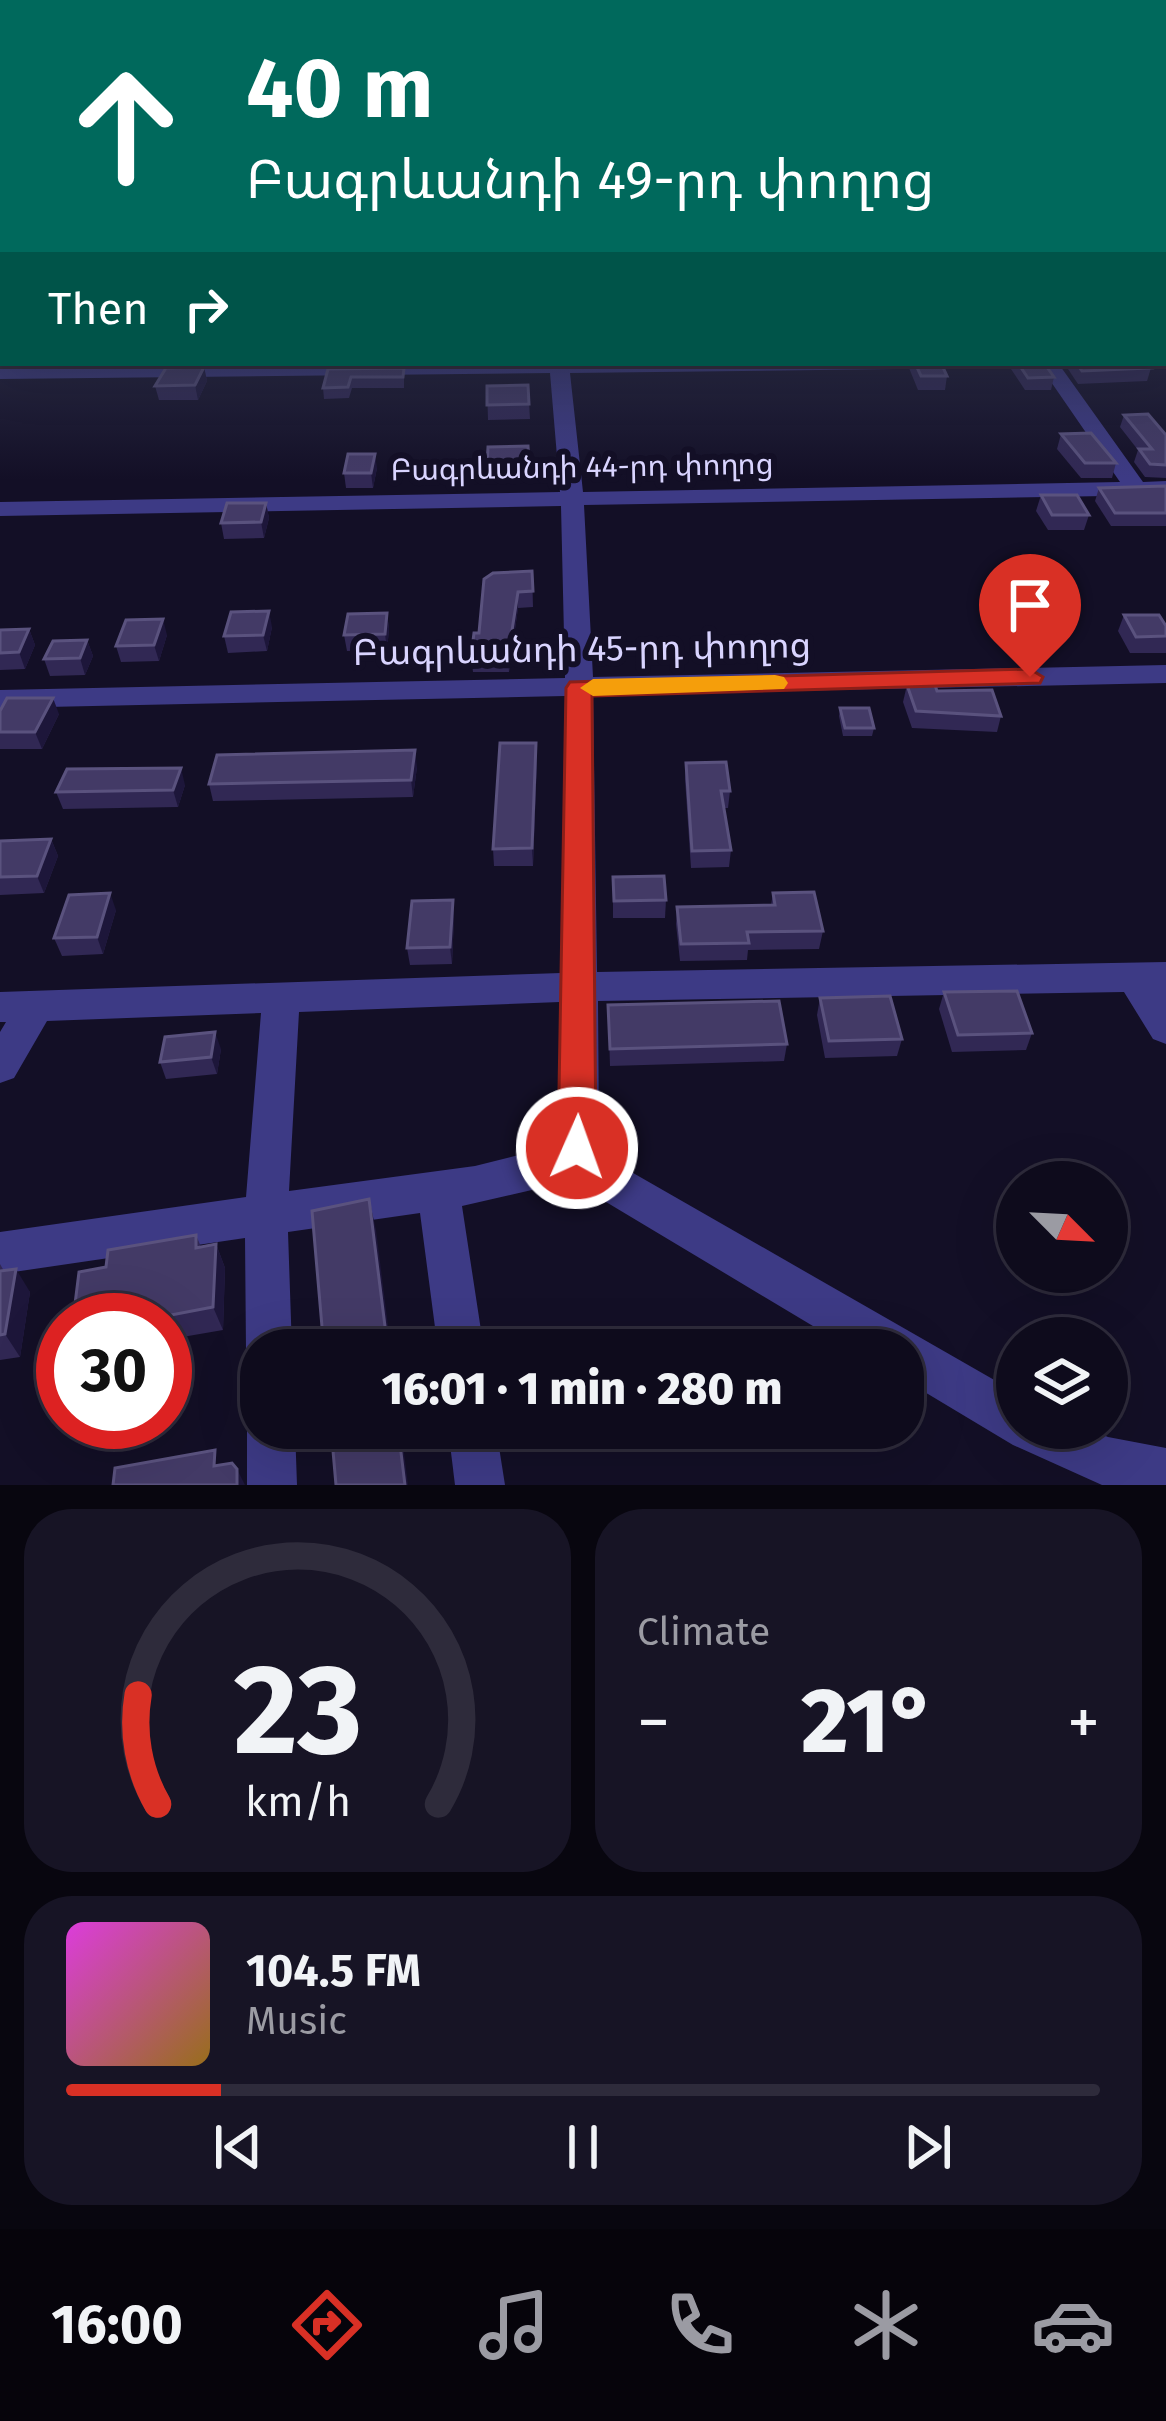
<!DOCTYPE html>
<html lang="en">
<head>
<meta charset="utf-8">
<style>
  body { margin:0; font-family:"Fira Sans","Noto Sans Armenian",sans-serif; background:#171425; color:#f1f3f6; height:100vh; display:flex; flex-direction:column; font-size:45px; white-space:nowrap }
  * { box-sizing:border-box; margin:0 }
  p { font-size:39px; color:#9b9ba3 }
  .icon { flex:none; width:66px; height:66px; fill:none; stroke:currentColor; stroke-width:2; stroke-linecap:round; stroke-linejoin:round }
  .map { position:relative; height:1485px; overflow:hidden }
  .details { display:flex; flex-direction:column; gap:24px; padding:24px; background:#08060f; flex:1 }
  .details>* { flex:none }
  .guide { position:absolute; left:0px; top:0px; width:1167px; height:366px; box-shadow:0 12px 48px #0002,0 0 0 3px #2e2b3b; background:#00695c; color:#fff; overflow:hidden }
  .needle { width:78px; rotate:114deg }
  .fabs { position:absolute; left:996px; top:1161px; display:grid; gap:24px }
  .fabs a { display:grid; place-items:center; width:132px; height:132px; border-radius:50%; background:#0e0b1c; box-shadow:0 12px 48px #0002,0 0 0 3px #2e2b3b; font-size:60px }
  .speed { position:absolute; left:36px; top:1293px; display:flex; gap:24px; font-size:60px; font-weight:700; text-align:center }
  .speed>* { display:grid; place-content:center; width:156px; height:156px; border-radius:50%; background:#0e0b1c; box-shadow:0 12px 48px #0002,0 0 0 3px #2e2b3b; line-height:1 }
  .speed .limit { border:18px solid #d22; background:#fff; color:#111 }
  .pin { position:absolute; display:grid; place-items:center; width:102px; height:102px; color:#fff; margin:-123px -51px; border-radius:50% 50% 50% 0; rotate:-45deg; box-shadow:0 0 12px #0007 }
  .pin .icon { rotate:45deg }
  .me { position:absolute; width:132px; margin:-66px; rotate:2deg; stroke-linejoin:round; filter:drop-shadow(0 0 9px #0008) }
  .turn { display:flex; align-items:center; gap:42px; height:252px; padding:0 48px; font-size:54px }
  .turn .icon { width:156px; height:156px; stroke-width:2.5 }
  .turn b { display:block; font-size:84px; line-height:102px }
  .then { display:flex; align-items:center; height:114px; padding:0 48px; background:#0003; gap:24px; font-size:45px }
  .big { font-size:90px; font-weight:800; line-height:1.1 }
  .details .card { flex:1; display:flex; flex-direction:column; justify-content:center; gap:18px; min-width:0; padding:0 42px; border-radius:48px; background:#171425 }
  .details .dial { align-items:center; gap:0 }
  .dial svg { height:312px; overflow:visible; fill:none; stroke:#2e2b3b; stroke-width:7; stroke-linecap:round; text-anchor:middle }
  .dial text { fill:#f1f3f6; stroke:none }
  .song { display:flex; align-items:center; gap:36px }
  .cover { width:144px; height:144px; border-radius:18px; background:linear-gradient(135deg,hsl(300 70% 55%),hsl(40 70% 35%)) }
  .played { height:12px; border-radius:6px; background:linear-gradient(90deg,#d93025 15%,#2e2b3b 15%) }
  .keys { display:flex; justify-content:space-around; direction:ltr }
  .heat { display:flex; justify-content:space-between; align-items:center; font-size:66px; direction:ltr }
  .details .tiles { flex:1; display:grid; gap:24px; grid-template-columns:1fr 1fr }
  .card:last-child { grid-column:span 2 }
  .trip { position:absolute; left:240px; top:1329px; width:684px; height:120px; border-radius:48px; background:#0e0b1c; box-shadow:0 12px 48px #0002,0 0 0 3px #2e2b3b; font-weight:800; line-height:120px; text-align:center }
  .tab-bar { display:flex; height:192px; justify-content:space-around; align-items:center; background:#06040b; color:#9b9ba3 }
  .tab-bar .icon { width:84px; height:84px }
  .tab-bar .on { color:#d93025 }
  .tab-bar b { font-size:54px; color:#f1f3f6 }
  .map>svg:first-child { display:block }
</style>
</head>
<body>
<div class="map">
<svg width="1166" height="1485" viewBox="0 0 1166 1485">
  <rect width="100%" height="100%" fill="#130f26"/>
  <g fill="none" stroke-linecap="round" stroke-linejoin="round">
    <!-- minor -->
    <g fill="#3d3a85" fill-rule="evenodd">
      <rect x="0" y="272" width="3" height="9"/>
      <path d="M1164 353 1166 365 1157 363H1164Z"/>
      <path d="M368 363H909L899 369 570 373 583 492 1120 482 1038 363H1058L1143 482 1166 481V495L584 505 593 677 1166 665V683L593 695 597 972 1166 962V1044L1153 1039 1124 992 598 1001 599 1132 593 1150 1017 1393V1428H1087L1108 1437 1166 1448V1485H1102L1013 1445 903 1379V1350H853L571 1181 462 1206 484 1350H438L420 1213 288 1232 292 1350H261V1370L252 1367 246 1350 245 1238 0 1274V1232L246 1197 261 1013 47 1021 14 1078 0 1083V1032L6 1022H0V992L561 973 565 696 0 708V690L565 678 561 506 0 516V502L560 492 550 373 0 379V367ZM560 1002 559 1132 554 1146 475 1166 289 1191 299 1012Z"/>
      <path d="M261 1408V1428H295L297 1485H247V1428L254 1411Z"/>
      <path d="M448 1428H496L505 1485H455Z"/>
    </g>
  </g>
  <!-- wall -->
  <g fill="#312854">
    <path d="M910 363H941L947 376 945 390H918L909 368Z"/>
    <path d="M1007 363H1044L1054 377 1051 390H1025Z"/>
    <path d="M1064 363H1146L1151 368 1147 381 1078 384Z"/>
    <path d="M204 367 207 381 198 400H159L155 386Z"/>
    <path d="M404 368V388H352L349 398 324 399 323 388 328 369Z"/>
    <path d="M528 385 530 419 488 420 487 386Z"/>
    <path d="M1124 415 1166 435V478L1145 477 1134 462 1138 450 1120 427Z"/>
    <path d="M1061 434 1116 463 1112 478H1081L1057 449Z"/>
    <path d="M528 446 530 480 488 481 487 466Z"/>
    <path d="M377 468 373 488H346L344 473Z"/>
    <path d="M1166 486V526H1111L1095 501 1099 488Z"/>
    <path d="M1041 495 1089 515 1084 530H1048L1036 511Z"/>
    <path d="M266 503 269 518 264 538 224 539 221 523Z"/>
    <path d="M532 571 533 607 518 608 509 672H473L471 656 479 633Z"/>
    <path d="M387 613 389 629 387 650 347 651 344 635Z"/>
    <path d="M1124 615 1166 626V653H1130L1118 631Z"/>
    <path d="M272 627 267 651 228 653 224 636Z"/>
    <path d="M29 629 35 645 25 669 0 670V630Z"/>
    <path d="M167 635 159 661 121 662 116 646Z"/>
    <path d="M87 640 93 656 85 675 50 676 44 659Z"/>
    <path d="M907 685 937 691 1001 716 997 732 912 728 903 702Z"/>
    <path d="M840 708 874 728 872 736H843L839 716Z"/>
    <path d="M0 711 59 714 42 749H0Z"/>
    <path d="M537 759 533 866H494L493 849Z"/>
    <path d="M686 763 730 791 728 808H724L731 850 729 867 691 868 685 779Z"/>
    <path d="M417 767 413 797 213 801 209 784Z"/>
    <path d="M185 785 178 807 63 809 56 792Z"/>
    <path d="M51 839 58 856 44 893 0 895V841Z"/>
    <path d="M613 877 666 900 665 918H613Z"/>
    <path d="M773 893 823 931 819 949 748 950 747 960 680 961 676 924 677 907 771 905Z"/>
    <path d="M116 910 103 954 62 956 54 938Z"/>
    <path d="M454 917 452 964 410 965 407 948Z"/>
    <path d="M944 992 1032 1033 1026 1050 952 1052 939 1009Z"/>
    <path d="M820 998 902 1039 897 1056 825 1058 817 1015Z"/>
    <path d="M608 1005 787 1044 784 1061 610 1066Z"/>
    <path d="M221 1049 217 1074 166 1079 160 1062Z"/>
    <path d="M196 1235 201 1247 216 1244 225 1268 223 1330 165 1340V1320H73L106 1267Z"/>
    <path d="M0 1264 4 1271 30 1292 20 1357 0 1360Z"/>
  </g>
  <!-- shaded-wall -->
  <g fill="#1d163a">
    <path d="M204 367 207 381 198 400 195 385Z"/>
    <path d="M375 454 377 468 373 488 371 473Z"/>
    <path d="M266 503 269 518 264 538 261 522Z"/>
    <path d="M518 592V608L509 672 508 656Z"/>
    <path d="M269 611 272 627 267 651 263 635Z"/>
    <path d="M387 613 389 629 387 650 385 634Z"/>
    <path d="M163 619 167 635 159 661 154 645Z"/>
    <path d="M29 629 35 645 25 669 19 652Z"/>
    <path d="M87 640 93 656 85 675 80 658Z"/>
    <path d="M53 698 59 714 42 749 35 732Z"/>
    <path d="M536 743 537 759 533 866 532 848Z"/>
    <path d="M415 750 417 767 413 797 411 780Z"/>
    <path d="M181 768 185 785 178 807 173 790Z"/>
    <path d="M51 839 58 856 44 893 37 876Z"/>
    <path d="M110 893 116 910 103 954 97 937Z"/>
    <path d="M453 900 454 917 452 964 450 947Z"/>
    <path d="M215 1032 221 1049 217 1074 211 1057Z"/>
    <path d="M369 1199 376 1230 391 1350H388Z"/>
    <path d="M216 1244 225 1268 223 1330 213 1307Z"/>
    <path d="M16 1269 30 1292 20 1357 5 1334Z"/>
    <path d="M398 1428H401L408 1485H405Z"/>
    <path d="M237 1469 245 1485H237Z"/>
  </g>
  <!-- building -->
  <g fill="#433a66" stroke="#5a527e" stroke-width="3">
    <path d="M915 363H941L947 376H921Z"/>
    <path d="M1018 363H1044L1054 377 1028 378Z"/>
    <path d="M1076 363H1146L1151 368 1082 371Z"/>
    <path d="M204 367 195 385 155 386 166 368Z"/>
    <path d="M404 368 403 377H351L348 387 323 388 328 369Z"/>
    <path d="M528 385 529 404 487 405V386Z"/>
    <path d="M1148 414 1166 435V465L1150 464 1139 449H1152L1124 415Z"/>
    <path d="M1091 433 1116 463H1085L1061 434Z"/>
    <path d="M528 446 529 465 487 466 488 447Z"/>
    <path d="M348 454H375L371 473H344Z"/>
    <path d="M1166 486V513H1115L1099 488Z"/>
    <path d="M1041 495H1077L1089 515H1052Z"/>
    <path d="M227 503H266L261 522 221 523Z"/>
    <path d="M532 571 533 591 518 592 508 656H471L474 633H479L484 579 493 573Z"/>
    <path d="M269 611 263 635 224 636 231 612Z"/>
    <path d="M387 613 385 634 344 635 348 614Z"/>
    <path d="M1124 615H1159L1166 626V636L1136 637Z"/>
    <path d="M163 619 154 645 116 646 126 620Z"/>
    <path d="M29 629 19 652 0 653V630Z"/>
    <path d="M87 640 80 658 44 659 53 641Z"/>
    <path d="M907 685H935L937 691 992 690 1001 716 916 711Z"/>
    <path d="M7 698H53L35 732H0V711Z"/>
    <path d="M840 708H869L874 728H845Z"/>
    <path d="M500 743H536L532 848 493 849Z"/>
    <path d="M415 750 411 780 209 784 217 755Z"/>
    <path d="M726 762 730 791H721L731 850 692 851 686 763Z"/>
    <path d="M181 768 173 790 56 792 67 769Z"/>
    <path d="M51 839 37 876 0 877V841Z"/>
    <path d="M664 876 666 900 614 901 613 877Z"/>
    <path d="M814 892 823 931 747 932 749 943 681 944 677 907 775 905 773 893Z"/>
    <path d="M110 893 97 937 54 938 69 895Z"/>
    <path d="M453 900 450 947 407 948 412 901Z"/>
    <path d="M1017 991 1032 1033 958 1035 944 992Z"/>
    <path d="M890 996 902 1039 829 1041 820 998Z"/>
    <path d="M779 1001 787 1044 610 1049 608 1005Z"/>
    <path d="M215 1032 211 1057 160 1062 165 1037Z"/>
    <path d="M369 1199 388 1350H324L312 1211Z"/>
    <path d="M196 1235V1248L216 1244 213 1307 145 1320H73L79 1272 106 1267 108 1250Z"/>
    <path d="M16 1269 5 1334 0 1335V1271Z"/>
    <path d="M331 1428H398L405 1485H336Z"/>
    <path d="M215 1450 214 1466 232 1463 237 1469V1485H113L115 1468Z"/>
  </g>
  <!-- sky -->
  <linearGradient id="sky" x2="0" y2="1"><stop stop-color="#0a0815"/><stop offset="0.57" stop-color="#333752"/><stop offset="1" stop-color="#333752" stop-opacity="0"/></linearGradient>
  <rect width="1166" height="480" fill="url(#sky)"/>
  <!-- route -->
  <path fill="#d93025" stroke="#8d1f18" stroke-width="3" d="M1030 669 1043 677 1040 683 592 696 596 1148 590 1159 577 1164 564 1159 558 1148 566 688 570 682Z"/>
  <!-- slow -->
  <path fill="#f59e0b" d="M775 675 784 677 788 683 784 689 593 696 580 688 593 679Z"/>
  <g text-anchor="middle" stroke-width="12" stroke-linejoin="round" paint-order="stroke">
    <!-- far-street labels -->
    <g font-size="30" fill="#d9d4ff" stroke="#130f26">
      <text transform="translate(582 467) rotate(-1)" y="10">Բագրևանդի 44-րդ փողոց</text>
    </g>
    <!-- street labels -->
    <g font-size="36" fill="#d9d4ff" stroke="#130f26">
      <text transform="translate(582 648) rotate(-1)" y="13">Բագրևանդի 45-րդ փողոց</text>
    </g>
  </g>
</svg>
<div class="fabs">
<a><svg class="needle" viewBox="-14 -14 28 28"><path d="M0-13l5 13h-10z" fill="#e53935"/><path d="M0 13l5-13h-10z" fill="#9b9ba3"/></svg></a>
<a><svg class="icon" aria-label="layers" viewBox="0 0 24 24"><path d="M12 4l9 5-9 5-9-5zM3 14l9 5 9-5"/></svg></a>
</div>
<div class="speed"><div class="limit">30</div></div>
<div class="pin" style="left:1030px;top:677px;background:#d93025"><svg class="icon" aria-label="arrive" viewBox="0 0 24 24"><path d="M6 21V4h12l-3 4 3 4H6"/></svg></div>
<svg class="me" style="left:577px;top:1148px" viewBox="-20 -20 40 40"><circle r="17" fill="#d93025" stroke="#fff" stroke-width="3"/><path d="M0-11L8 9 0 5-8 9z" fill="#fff"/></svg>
<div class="trip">16:01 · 1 min · 280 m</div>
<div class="guide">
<div class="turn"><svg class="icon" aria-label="ahead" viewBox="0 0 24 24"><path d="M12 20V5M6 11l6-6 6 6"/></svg><div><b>40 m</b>Բագրևանդի 49-րդ փողոց</div></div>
<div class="then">Then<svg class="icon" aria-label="right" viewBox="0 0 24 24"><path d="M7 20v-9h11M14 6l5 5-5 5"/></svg></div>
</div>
</div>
<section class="details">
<div class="tiles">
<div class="card dial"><svg viewBox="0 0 100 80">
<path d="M14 69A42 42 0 1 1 86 69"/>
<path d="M14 69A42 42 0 0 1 9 41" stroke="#d93025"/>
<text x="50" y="56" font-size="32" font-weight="700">23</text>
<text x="50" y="72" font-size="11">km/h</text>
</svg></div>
<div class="card"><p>Climate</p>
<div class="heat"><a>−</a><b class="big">21°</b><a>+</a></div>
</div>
<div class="card">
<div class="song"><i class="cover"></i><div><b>104.5 FM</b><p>Music</p></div></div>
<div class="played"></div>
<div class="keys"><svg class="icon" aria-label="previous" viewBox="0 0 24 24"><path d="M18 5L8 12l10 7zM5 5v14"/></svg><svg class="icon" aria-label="pause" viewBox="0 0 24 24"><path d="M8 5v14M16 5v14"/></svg><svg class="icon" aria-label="next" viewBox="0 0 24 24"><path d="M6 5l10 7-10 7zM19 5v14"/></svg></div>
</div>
</div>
</section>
<nav class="tab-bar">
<b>16:00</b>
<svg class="icon on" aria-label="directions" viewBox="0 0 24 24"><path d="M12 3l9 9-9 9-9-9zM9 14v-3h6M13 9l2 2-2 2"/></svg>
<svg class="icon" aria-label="music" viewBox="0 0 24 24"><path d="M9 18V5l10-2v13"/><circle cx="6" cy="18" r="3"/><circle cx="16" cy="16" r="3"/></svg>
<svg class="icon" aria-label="phone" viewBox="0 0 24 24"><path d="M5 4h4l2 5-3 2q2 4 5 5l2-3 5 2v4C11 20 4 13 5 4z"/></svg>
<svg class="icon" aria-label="climate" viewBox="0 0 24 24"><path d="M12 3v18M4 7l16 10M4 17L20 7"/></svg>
<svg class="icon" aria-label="car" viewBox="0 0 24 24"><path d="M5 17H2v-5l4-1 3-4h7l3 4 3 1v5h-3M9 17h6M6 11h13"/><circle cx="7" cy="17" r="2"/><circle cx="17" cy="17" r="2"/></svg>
</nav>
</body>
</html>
